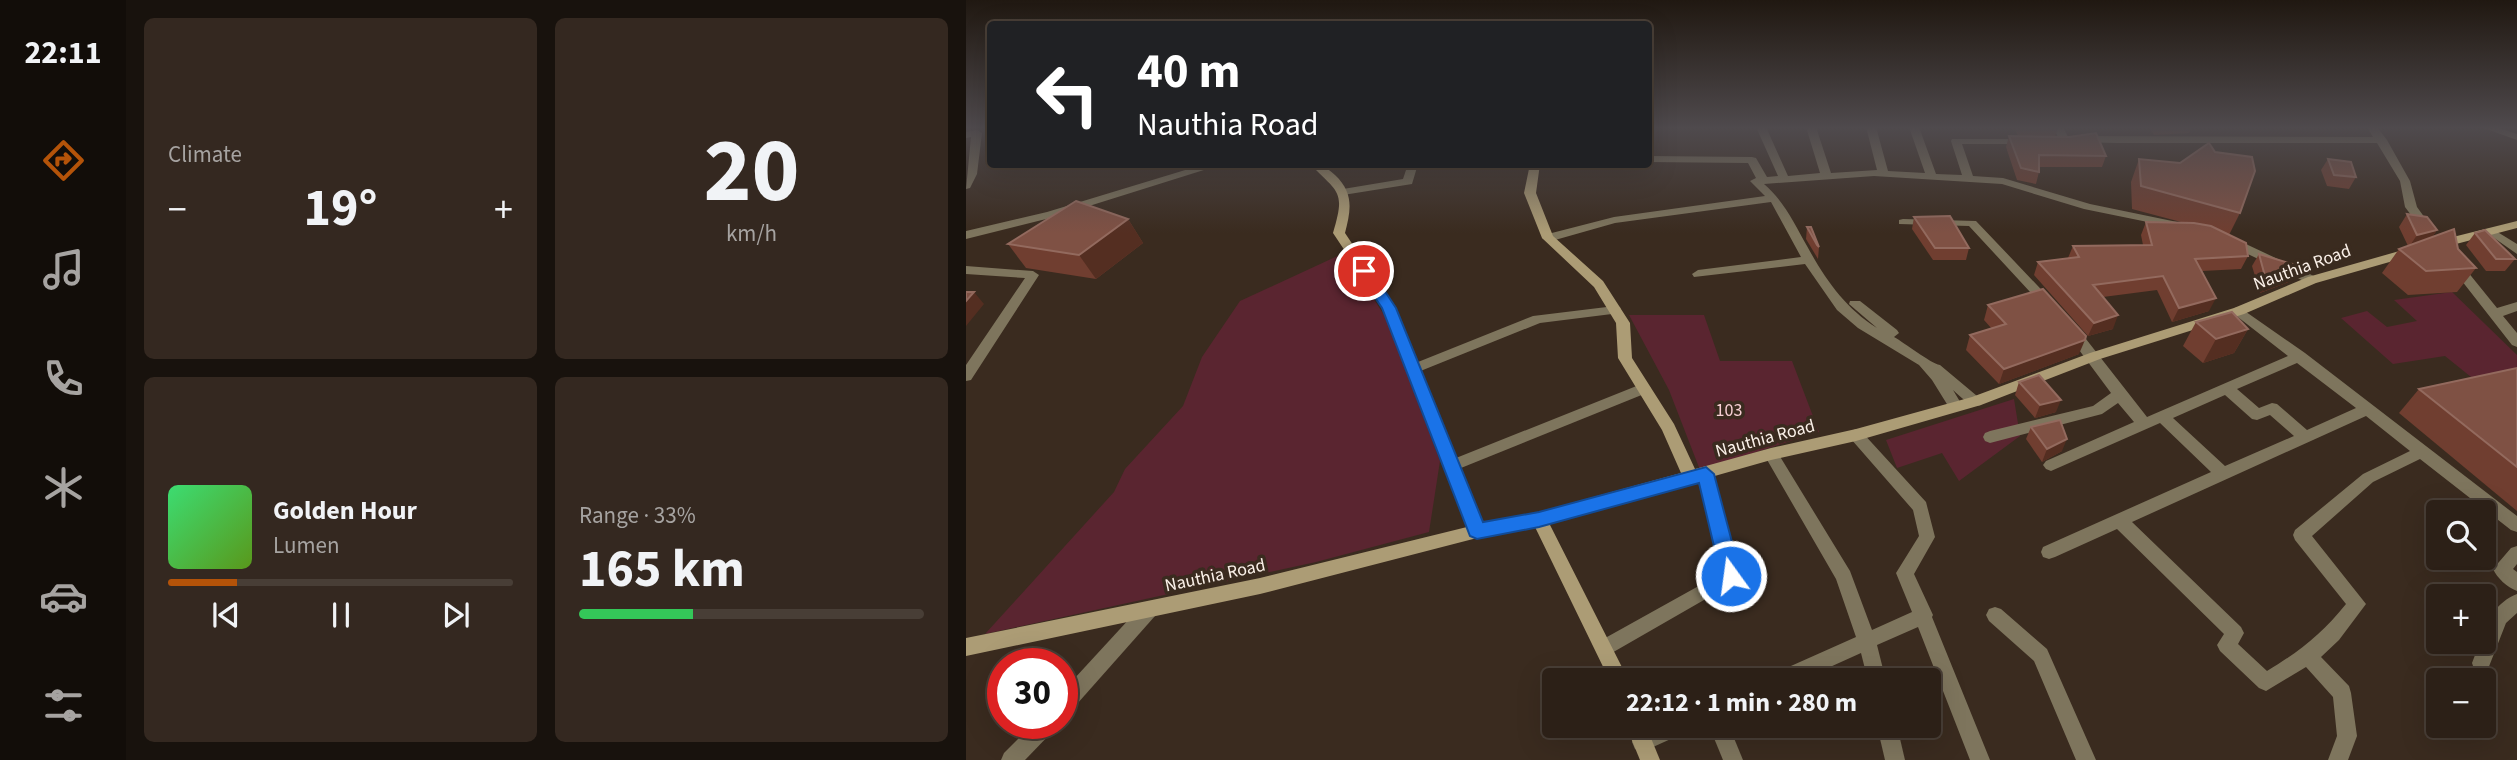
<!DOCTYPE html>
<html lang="en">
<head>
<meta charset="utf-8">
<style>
  body { margin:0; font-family:"Source Sans 3",sans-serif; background:#342820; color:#f1f3f6; height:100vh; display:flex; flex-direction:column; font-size:26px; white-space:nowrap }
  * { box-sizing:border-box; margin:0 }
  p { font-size:23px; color:#a6a3a1 }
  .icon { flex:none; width:38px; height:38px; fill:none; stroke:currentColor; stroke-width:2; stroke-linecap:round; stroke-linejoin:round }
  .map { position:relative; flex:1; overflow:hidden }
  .side { display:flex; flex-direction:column; gap:18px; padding:18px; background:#18120d; width:840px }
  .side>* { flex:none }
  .hud { position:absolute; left:21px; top:21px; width:665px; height:147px; border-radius:7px; box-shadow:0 7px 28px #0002,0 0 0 2px #483e36; background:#202124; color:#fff; overflow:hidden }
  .fabs { position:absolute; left:1460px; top:500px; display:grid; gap:14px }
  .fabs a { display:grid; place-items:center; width:70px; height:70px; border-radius:7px; background:#2c2017; box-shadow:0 7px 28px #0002,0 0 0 2px #483e36; font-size:35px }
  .speed { position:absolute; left:21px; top:648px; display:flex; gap:14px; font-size:35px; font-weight:700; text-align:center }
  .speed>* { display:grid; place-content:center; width:91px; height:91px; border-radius:50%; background:#2c2017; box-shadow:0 7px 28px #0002,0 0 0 2px #483e36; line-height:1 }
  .speed .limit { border:10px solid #d22; background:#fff; color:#111 }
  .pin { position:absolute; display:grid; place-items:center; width:60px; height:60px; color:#fff; margin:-30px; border:4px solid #fff; border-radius:50%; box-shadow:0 2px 7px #0007 }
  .me { position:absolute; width:77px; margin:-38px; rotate:346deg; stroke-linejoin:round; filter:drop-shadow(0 0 5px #0008) }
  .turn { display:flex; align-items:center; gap:24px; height:147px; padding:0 35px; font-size:32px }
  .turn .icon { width:91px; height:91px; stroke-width:2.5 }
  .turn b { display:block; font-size:49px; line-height:60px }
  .big { font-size:52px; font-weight:700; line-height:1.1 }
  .side .card { flex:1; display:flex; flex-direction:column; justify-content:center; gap:10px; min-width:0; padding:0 24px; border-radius:10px; background:#342820 }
  .side .dial { align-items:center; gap:0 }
  .dial b { font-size:91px; line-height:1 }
  .song { display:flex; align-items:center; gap:21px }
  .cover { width:84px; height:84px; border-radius:10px; background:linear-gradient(135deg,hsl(140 70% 55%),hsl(90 70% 35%)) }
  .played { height:7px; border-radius:4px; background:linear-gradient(90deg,#b45309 20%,#483e36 20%) }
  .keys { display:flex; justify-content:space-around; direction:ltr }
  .heat { display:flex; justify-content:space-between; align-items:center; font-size:38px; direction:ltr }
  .charge { height:10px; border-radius:5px; background:linear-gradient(90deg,#34c759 33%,#483e36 0) }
  .side .tiles { flex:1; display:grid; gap:18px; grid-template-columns:repeat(2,1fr) }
  .trip { position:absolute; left:576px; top:668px; width:399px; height:70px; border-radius:7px; background:#2c2017; box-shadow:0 7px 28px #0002,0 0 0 2px #483e36; font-weight:700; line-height:70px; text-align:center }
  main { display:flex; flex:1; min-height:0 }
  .dock { display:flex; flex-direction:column; width:126px; justify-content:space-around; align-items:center; background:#120d09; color:#a6a3a1 }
  .dock .icon { width:49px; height:49px }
  .dock .current { color:#b45309 }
  .dock b { font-size:32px; color:#f1f3f6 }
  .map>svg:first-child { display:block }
</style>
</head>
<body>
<main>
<nav class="dock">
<b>22:11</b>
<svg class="icon current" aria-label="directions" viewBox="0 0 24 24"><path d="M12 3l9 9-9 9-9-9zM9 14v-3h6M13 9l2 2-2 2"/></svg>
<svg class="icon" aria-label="music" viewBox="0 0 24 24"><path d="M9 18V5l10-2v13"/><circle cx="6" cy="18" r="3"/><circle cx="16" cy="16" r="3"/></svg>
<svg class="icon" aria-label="phone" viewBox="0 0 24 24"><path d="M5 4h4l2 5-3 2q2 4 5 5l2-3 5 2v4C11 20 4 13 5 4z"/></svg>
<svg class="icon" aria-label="climate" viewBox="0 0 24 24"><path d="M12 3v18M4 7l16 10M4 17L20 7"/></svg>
<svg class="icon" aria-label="car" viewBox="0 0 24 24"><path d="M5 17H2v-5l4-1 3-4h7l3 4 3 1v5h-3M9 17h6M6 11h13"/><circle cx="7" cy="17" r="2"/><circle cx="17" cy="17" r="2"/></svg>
<svg class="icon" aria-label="filters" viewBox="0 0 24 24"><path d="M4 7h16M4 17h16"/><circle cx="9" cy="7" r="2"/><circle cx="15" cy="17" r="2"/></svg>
</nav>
<section class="side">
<div class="tiles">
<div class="card"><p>Climate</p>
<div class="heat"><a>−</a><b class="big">19°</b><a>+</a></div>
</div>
<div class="card dial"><b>20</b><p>km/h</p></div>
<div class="card">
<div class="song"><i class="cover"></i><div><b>Golden Hour</b><p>Lumen</p></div></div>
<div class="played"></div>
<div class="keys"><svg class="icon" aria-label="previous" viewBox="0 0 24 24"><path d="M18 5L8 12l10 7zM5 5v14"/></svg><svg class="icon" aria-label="pause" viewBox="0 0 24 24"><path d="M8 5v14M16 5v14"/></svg><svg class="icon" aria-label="next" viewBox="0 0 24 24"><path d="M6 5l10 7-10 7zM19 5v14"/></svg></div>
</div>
<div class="card"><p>Range · 33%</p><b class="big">165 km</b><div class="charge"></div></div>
</div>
</section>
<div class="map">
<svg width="1551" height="760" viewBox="0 0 1551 760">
  <rect width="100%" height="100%" fill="#3a2b1f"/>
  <!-- green -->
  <g fill="#5a2530">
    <path d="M378 253 420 318 474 461 463 532 350 562 19 634 148 492 159 469 217 406 236 357 274 301Z"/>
    <path d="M1486 292 1551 355V382L1520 389 1479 356 1427 364 1375 318 1401 311 1421 327 1451 321 1428 300Z"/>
    <path d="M663 315H738L754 361H826L853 432 734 470 703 390Z"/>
    <path d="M1048 399 1054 436 993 481 976 453 931 468 920 440Z"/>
  </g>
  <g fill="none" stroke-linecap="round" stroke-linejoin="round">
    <!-- street -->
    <g fill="#7e755d" fill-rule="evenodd">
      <path d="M790 127H800L822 176 854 173 840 127H850L865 173 911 170 900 127H910L922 171 959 173 943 127H953L970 174 996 175 985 141 986 139H1059L1063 140V144H996L1007 176 1037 178 1124 204 1216 223 1222 226 1216 229 1118 209 1036 184 908 176 798 184C818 201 828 223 841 246 859 279 879 308 911 328L883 304 884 301H894L931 330 933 333 928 337C939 343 964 363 974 365L1017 401 1015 405C1004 408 995 397 987 390L996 405 994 409H984L966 380 953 365 892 328 871 310 839 264 728 277 726 274 732 270 835 257 805 202 649 223 582 242 576 238 578 235 648 217 799 196 784 181 790 178 782 163 682 162V156L786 157 790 158 801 177 812 176Z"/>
      <path d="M1087 127H1097L1105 143 1104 145H1096Z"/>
      <path d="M1401 127H1411L1421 140 1444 181 1451 207 1467 229 1465 231H1457L1439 207 1434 181 1411 143H1151L1113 142 1108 139 1113 136 1407 137Z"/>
      <path d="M1515 127H1530L1551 134V140Z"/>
      <path d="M11 130 16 133 11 174 4 188 0 189 5 137 0 138V132Z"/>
      <path d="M239 164H257L88 217 0 239V231L81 212Z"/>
      <path d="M442 164H452L446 184 377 195 371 192 377 189 437 179Z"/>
      <path d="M937 219 1010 221 1090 305 1089 308H1079L1003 226 933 224V220Z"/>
      <path d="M1525 228 1551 244V254L1521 233V229Z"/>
      <path d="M1265 237 1350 277 1352 280 1350 283H1342L1261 244V238Z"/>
      <path d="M1489 260 1493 261 1531 308 1551 302V311L1537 316 1551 333V347L1546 345 1485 267 1483 264Z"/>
      <path d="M0 266 67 271 73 275 5 380 0 381V365L59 278 0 274Z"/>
      <path d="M649 306 654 307 655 310 654 313 574 323 452 372H442L440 369 442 366 567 316Z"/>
      <path d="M1273 307 1339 353 1551 516V532L1545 530 1454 459 1407 482 1346 536 1400 604 1373 640 1355 657 1383 686 1385 693 1391 736 1382 760H1362L1371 736 1367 697 1340 667 1300 691 1293 688 1254 651 1251 645 1258 634 1151 529 1089 557 1083 559 1077 557 1075 552 1077 547 1245 472 1194 423 1085 471 1080 469 1077 465 1080 461 1168 422 1152 403 1136 414 1024 443 1019 441 1017 437 1019 433 1024 431 1127 406 1145 393 1099 331 1106 327 1111 328 1120 339 1181 417 1322 356 1268 314 1267 311 1268 308ZM1331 363 1390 408 1341 430 1311 404 1306 403 1293 408 1271 389ZM1259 395 1286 419 1291 420 1304 415 1328 436 1259 466 1207 418ZM1400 416 1444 451 1397 474 1329 530 1327 535 1329 540 1380 604C1356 634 1334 651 1301 671L1272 644 1278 633 1275 627 1166 522Z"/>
      <path d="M678 383 685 388 683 392 490 470 485 472 480 470 477 466 480 462Z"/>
      <path d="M890 429 895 431 960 502 969 537 948 574 967 615 966 617 1024 760H1004L952 627 911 645 920 681H902L895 653 833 681H803L805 675 890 637 870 579 800 458 797 454 800 450H810L884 571 906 630 946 612 930 573 953 536 947 510 885 439 883 435 885 431Z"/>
      <path d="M740 468 745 470 748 474 774 576 771 581 644 654 638 657 632 654 629 648 632 642 756 573 732 474 735 470Z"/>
      <path d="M1551 546V564L1547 569 1551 572V591C1541 587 1531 578 1527 569L1545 548Z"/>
      <path d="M1551 594V613L1540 623 1522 669 1515 672 1508 669 1506 663 1514 642H1517C1517 622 1532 601 1551 594Z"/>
      <path d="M183 602 189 604 192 610 189 616 103 713 96 715V692L177 604Z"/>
      <path d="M1029 607 1035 609 1081 649 1130 760H1110L1068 661 1023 621 1020 615 1023 609Z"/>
      <path d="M68 723H91L88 730 59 760H35L38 753Z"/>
      <path d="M688 726H721L718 733 676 752 669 749 666 742 669 735Z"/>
      <path d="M743 726H763L777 760H757Z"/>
      <path d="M911 726H931L939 760H919Z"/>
    </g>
    <!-- secondary -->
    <g fill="#ac9c75" fill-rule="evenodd">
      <path d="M344 164C356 164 360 167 369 175 388 193 385 210 379 233L429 308 516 523 573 512 715 473 696 430 652 358 650 323 628 287 576 238 558 193 564 164H574L570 193 587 236 637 281 664 323 666 358 708 424 729 469 805 448 890 429 1006 397 1124 353 1268 308 1342 277 1444 248 1450 252 1448 255 1350 283 1278 314 1134 359 1015 405 890 441 805 460 583 523 663 681H644L569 527 511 538 294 594 0 656V638L294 578 501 527 417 308 367 233C380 190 372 193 344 164Z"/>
      <path d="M1551 221V228L1471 249 1465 245 1467 242Z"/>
      <path d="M660 726H680L694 760H674Z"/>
    </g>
  </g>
  <!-- wall -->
  <g fill="#703e30">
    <path d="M1048 127H1092L1089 137 1140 156 1136 167H1073V172L1070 184 1051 180 1040 147 1043 136H1052Z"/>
    <path d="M1183 127H1226L1223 133 1188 135Z"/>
    <path d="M1173 159 1274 213 1263 235 1282 256 1275 269 1236 271 1243 311 1206 322 1191 290 1137 297 1147 329 1122 336 1068 275 1072 262 1102 258 1107 246 1177 245 1175 235 1180 222H1215L1166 209 1165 182Z"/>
    <path d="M1362 159 1390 177 1383 189 1361 186 1355 170Z"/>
    <path d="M1441 214 1471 230 1466 237 1492 249 1510 268 1491 292 1442 295 1416 273 1433 249 1442 246 1433 227Z"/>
    <path d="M948 217 1003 248 1000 260H967L946 229Z"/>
    <path d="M162 219 177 243 130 279 60 268 42 244Z"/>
    <path d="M841 227 853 247 852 259 840 239Z"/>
    <path d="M1509 233 1549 259 1539 271H1520L1500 245Z"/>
    <path d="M1293 254 1332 269 1325 281 1294 293 1286 266Z"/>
    <path d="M1022 305 1113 354 1033 384 1000 350 1004 335 1026 329 1018 320Z"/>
    <path d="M1230 322 1282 329 1268 353 1237 363 1217 346Z"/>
    <path d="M1551 368V511L1433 413 1453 389Z"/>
    <path d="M1053 382 1090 412 1069 418 1049 395Z"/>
    <path d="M1065 427 1096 451 1076 462 1060 439Z"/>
  </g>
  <!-- shaded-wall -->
  <g fill="#542e21">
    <path d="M162 219 177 243 130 279 113 255Z"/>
    <path d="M1471 230 1463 242 1443 247 1451 235Z"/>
    <path d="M1332 269 1325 281 1294 293 1300 280Z"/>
    <path d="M8 292 18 304 0 326V301Z"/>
    <path d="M1250 298 1243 311 1206 322 1213 308Z"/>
    <path d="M1152 315 1147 329 1122 336 1128 323Z"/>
    <path d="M1282 329 1268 353 1237 363 1250 339Z"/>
    <path d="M1119 340 1113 354 1033 384 1038 369Z"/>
    <path d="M1095 400 1090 412 1069 418 1074 405Z"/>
    <path d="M1101 439 1096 451 1076 462 1081 449Z"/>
  </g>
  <!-- building -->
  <g fill="#7f5144" stroke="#936a5e" stroke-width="2">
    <path d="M1130 133 1140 156 1073 155V172L1055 168 1043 136 1103 137Z"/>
    <path d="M1243 143 1249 152 1286 157 1289 171 1274 213 1175 186 1173 159 1214 163Z"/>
    <path d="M1362 159 1385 162 1390 177 1368 175Z"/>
    <path d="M110 201 162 219 113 255 42 244Z"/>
    <path d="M1441 214 1461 217 1471 230 1451 235Z"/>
    <path d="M984 216 1003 248H969L948 217Z"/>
    <path d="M1180 222 1228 223 1245 226 1280 243 1282 256 1229 259 1250 298 1213 308 1197 276 1127 285 1152 315 1128 323 1072 262 1113 257 1107 246 1186 245Z"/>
    <path d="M841 227H845L853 247 851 245Z"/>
    <path d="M1488 229 1492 249 1510 268 1460 271 1433 249Z"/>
    <path d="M1519 230 1549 259H1530L1509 233Z"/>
    <path d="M1293 254 1333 266 1332 269 1300 280Z"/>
    <path d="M1077 289 1120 336 1119 340 1038 369 1004 335 1040 324 1022 305Z"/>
    <path d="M0 292H8L0 301Z"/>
    <path d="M1266 312 1282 329 1250 339 1230 322Z"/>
    <path d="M1551 368V467L1453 389Z"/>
    <path d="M1073 375 1095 400 1074 405 1053 382Z"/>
    <path d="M1094 420 1101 439 1081 449 1065 427Z"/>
  </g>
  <!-- sky -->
  <linearGradient id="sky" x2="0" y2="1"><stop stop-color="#201811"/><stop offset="0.55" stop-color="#4f4a4d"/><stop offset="1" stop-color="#4f4a4d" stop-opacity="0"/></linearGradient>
  <rect width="1551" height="233" fill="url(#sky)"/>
  <!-- route -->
  <path fill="#1a73e8" stroke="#114b97" stroke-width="2" d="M398 266 403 267 430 308 517 522 573 512 740 467 748 474 775 576 772 582 765 584 758 582 755 576 733 483 573 527 511 539 504 536 416 308 391 271Z"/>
  <g text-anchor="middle" stroke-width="7" stroke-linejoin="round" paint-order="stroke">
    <!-- street labels -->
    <g font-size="18" fill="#fbf1e9" stroke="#3a2b1f">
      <text transform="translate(1336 267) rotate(-20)" y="6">Nauthia Road</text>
      <text transform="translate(799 438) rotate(-15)" y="6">Nauthia Road</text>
      <text transform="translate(249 575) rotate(-12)" y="6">Nauthia Road</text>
    </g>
    <!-- park labels -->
    <g font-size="18" fill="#f7cfd4" stroke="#3a2b1f">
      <text x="763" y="416">103</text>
    </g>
  </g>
</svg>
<div class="fabs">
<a><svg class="icon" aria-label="search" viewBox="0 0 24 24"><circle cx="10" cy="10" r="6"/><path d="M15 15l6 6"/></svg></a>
<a>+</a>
<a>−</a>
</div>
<div class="speed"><div class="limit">30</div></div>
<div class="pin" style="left:398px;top:271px;background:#d93025"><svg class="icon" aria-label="arrive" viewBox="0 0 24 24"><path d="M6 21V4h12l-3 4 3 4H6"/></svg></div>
<svg class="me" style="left:765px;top:576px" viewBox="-20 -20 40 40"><circle r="17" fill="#1a73e8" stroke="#fff" stroke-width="3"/><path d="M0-11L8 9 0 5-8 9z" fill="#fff"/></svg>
<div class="trip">22:12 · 1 min · 280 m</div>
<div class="hud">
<div class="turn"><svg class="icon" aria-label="left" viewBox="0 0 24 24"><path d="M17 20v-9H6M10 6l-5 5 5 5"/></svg><div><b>40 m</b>Nauthia Road</div></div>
</div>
</div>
</main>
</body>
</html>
